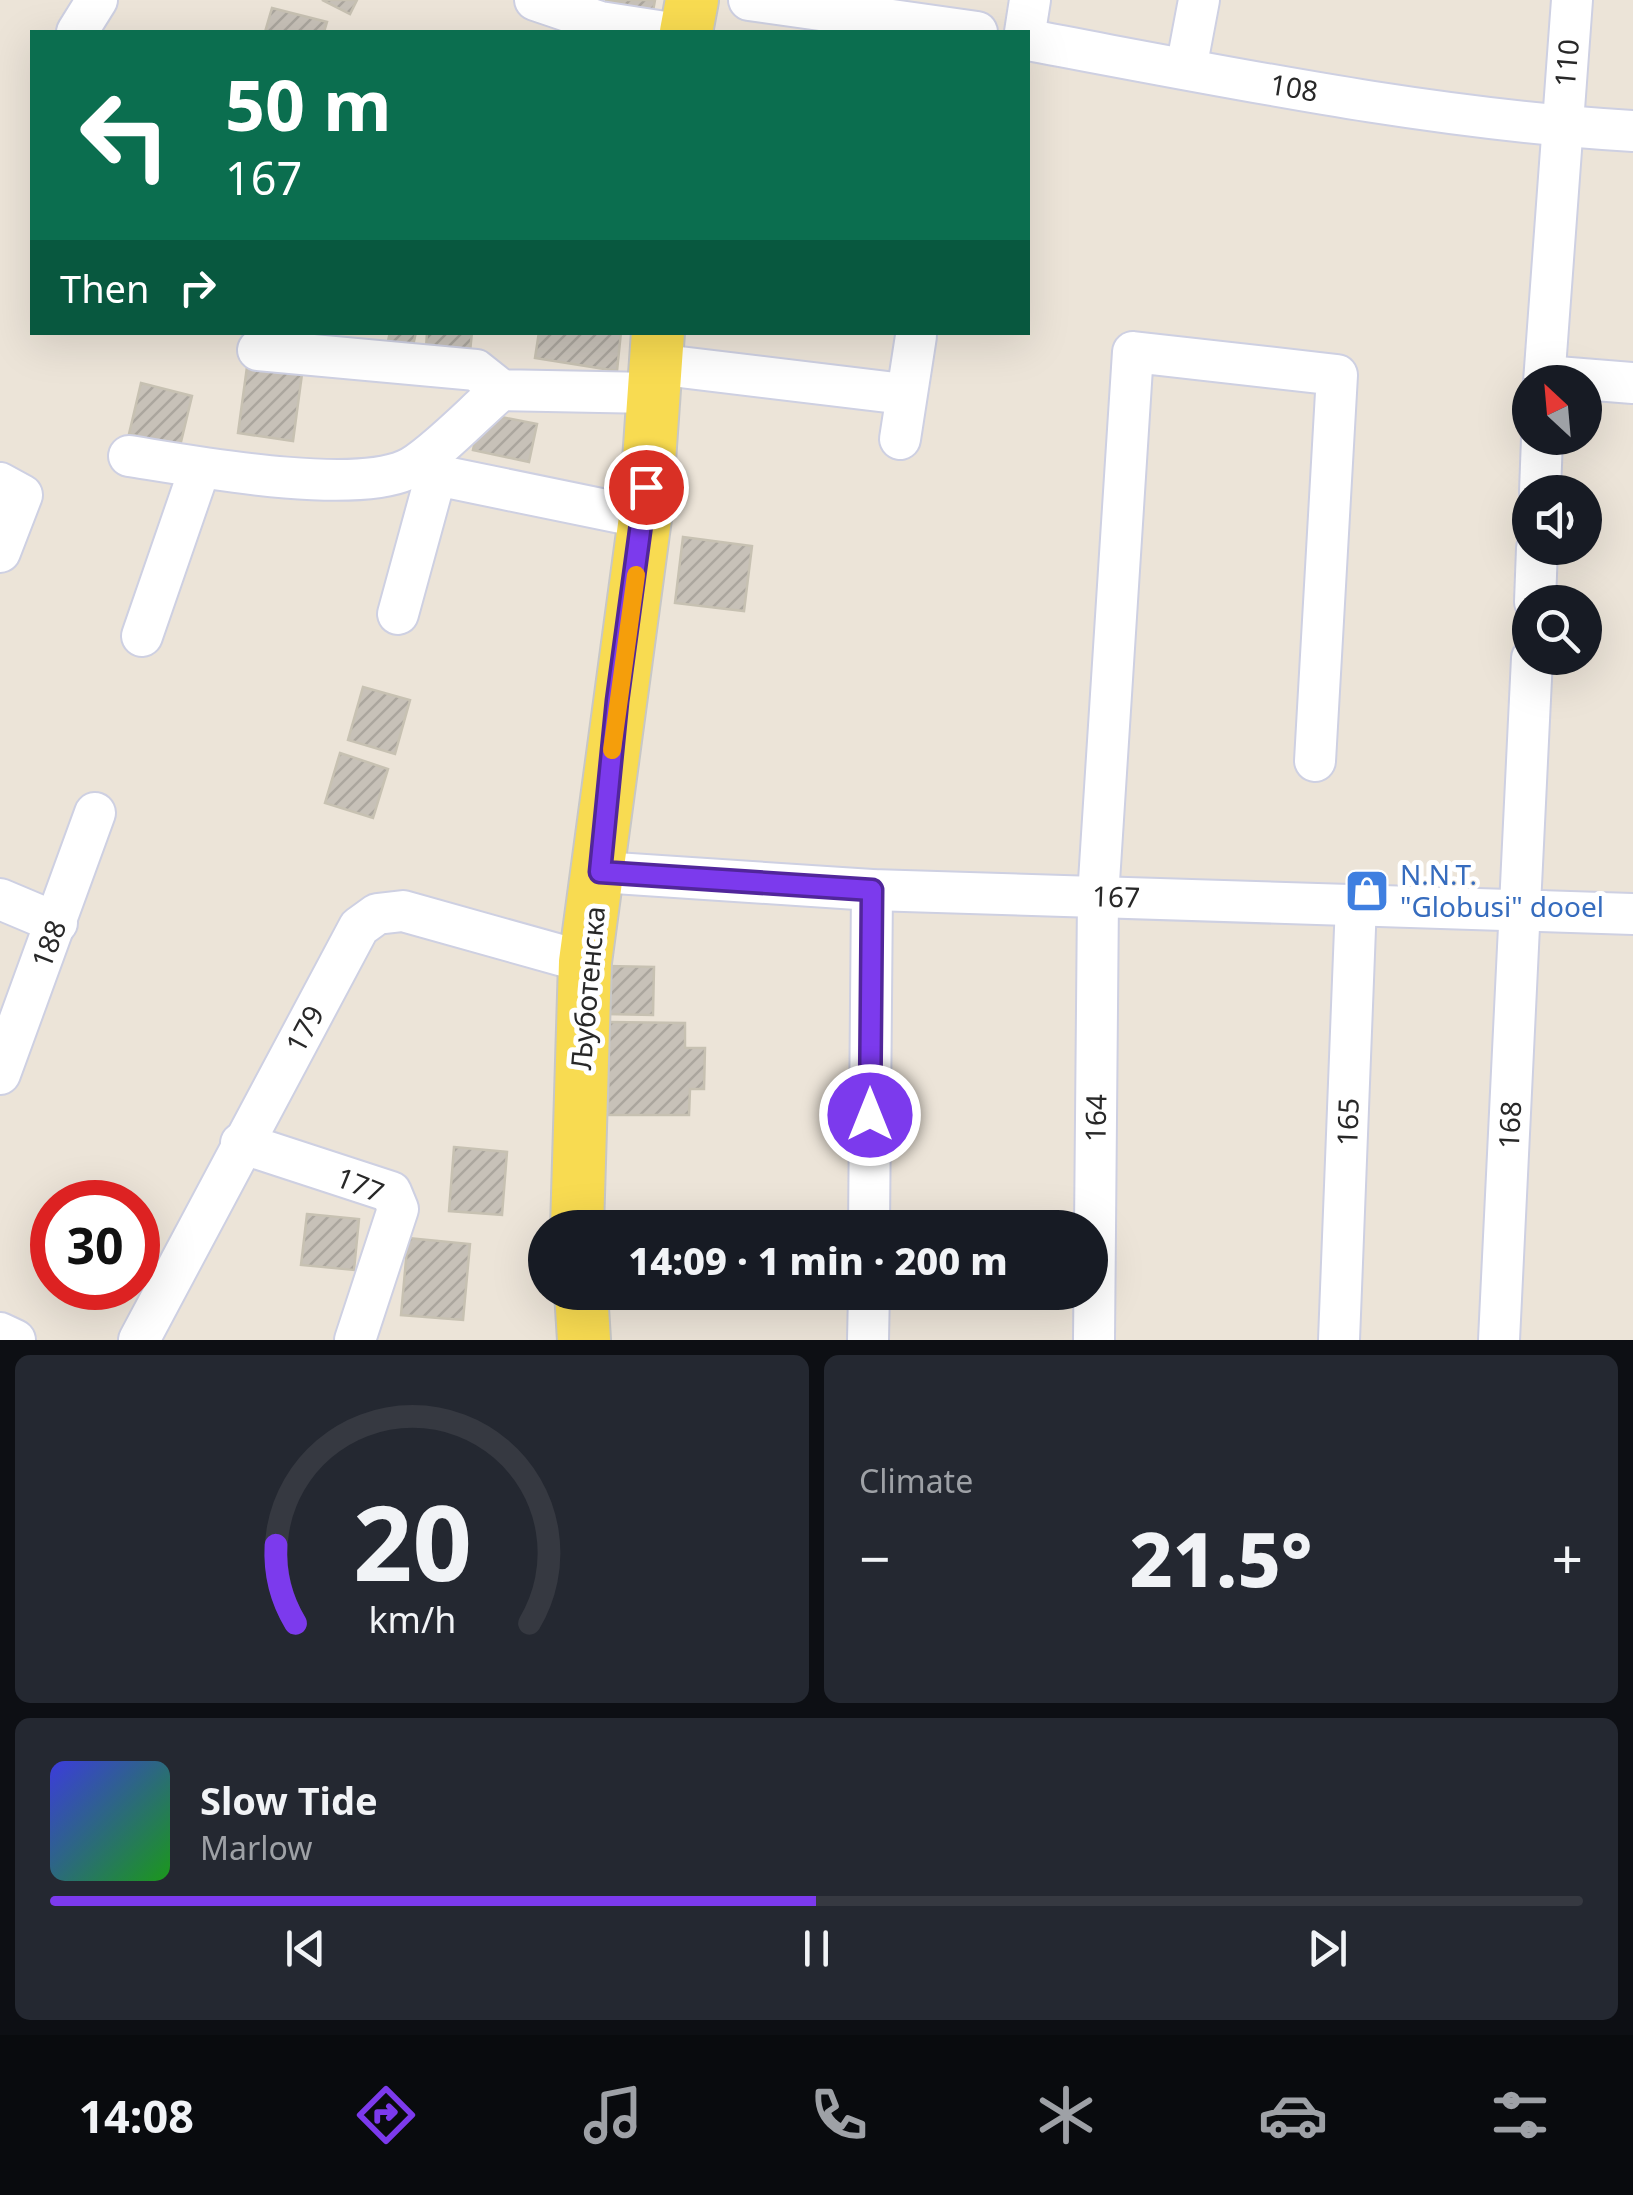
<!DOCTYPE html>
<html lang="en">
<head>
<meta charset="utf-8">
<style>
  body { margin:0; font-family:"Noto Sans",sans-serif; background:#242831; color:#f1f3f6; height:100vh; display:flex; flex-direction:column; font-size:38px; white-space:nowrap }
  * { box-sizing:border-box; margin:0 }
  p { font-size:32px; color:#9ea1a6 }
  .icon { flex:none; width:55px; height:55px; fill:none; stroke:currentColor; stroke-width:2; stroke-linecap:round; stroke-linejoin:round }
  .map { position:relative; height:1340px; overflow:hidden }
  .drawer { display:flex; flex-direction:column; gap:15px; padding:15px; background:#0d0f14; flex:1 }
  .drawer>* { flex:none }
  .guide { position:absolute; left:30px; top:30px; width:1000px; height:305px; border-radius:0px; box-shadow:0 10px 40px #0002; background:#0b6e4f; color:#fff; overflow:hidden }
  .needle { width:65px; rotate:334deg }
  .fabs { position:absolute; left:1512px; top:365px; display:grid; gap:20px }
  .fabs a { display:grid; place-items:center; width:90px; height:90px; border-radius:50%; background:#171b24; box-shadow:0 10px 40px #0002; font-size:50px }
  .speed { position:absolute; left:30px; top:1180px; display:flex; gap:20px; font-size:50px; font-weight:700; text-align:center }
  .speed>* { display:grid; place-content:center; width:130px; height:130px; border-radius:50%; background:#171b24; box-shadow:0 10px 40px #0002; line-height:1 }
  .speed .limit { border:15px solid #d22; background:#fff; color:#111 }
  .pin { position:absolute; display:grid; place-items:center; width:85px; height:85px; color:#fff; margin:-42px; border:5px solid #fff; border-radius:50%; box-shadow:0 2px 10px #0007 }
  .me { position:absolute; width:110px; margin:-55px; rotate:0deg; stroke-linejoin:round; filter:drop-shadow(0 0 8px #0008) }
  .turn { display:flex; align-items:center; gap:35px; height:210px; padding:0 30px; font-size:45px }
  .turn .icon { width:130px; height:130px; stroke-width:2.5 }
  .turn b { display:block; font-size:70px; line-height:85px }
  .then { display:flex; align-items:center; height:95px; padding:0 30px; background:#0003; gap:20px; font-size:38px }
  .big { font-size:75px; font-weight:800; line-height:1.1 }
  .drawer .widget { flex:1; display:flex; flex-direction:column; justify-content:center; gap:15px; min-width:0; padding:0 35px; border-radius:15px; background:#242831 }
  .drawer .dial { align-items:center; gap:0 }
  .dial svg { height:260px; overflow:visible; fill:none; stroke:#363941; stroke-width:7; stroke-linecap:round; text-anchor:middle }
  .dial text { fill:#f1f3f6; stroke:none }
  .song { display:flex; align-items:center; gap:30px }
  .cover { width:120px; height:120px; border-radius:15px; background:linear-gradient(135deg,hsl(240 70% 55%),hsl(120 70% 35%)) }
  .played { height:10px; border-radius:5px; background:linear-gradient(90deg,#7c3aed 50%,#363941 50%) }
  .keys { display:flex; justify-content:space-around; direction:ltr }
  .heat { display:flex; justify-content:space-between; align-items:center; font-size:55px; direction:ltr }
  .drawer .tiles { flex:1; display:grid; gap:15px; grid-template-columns:1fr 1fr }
  .widget:last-child { grid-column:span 2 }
  .trip { position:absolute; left:528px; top:1210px; width:580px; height:100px; border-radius:50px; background:#171b24; box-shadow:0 10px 40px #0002; font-weight:800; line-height:100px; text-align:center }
  .tab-bar { display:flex; height:160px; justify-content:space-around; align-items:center; background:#090b0e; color:#9ea1a6 }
  .tab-bar .icon { width:70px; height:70px }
  .tab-bar .current { color:#7c3aed }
  .tab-bar b { font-size:45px; color:#f1f3f6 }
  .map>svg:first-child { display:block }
</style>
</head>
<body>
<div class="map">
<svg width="1633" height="1340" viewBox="0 0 1633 1340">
  <defs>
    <pattern id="building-hatch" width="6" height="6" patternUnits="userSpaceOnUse" patternTransform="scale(2.5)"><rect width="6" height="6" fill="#c7c1b8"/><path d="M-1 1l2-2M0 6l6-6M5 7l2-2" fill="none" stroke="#aba69e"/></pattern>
  </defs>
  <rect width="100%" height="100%" fill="#ece4d8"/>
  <!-- building -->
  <g fill="url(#building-hatch)" stroke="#c7c1b2" stroke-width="2.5">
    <path d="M322 0H357L350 14Z"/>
    <path d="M605 0H655L653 11Z"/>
    <path d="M272 8 327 22 324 32H265Z"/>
    <path d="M390 332H416L411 355 386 350Z"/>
    <path d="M427 332H472L470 352 426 349Z"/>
    <path d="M539 332H621L617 371 535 358Z"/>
    <path d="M247 367 302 374 293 441 238 433Z"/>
    <path d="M141 383 192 396 180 446 129 434Z"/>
    <path d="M481 413 537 424 529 462 473 450Z"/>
    <path d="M683 537 752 546 744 611 675 603Z"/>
    <path d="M363 687 410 700 395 754 348 740Z"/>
    <path d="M340 753 388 769 373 818 325 803Z"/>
    <path d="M607 966 654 967 653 1015 606 1014Z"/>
    <path d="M609 1022 685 1023V1048H705L704 1089H690L689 1115H608Z"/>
    <path d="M454 1147 507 1152 502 1215 449 1211Z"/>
    <path d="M307 1214 359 1219 354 1270 301 1265Z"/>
    <path d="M408 1238 470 1244 463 1320 401 1315Z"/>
  </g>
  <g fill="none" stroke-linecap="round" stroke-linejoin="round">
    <defs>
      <g id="minor">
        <path d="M535 0 600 22 665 32"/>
        <path d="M749 0 977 32"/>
        <path d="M77 32 97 0"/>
        <path d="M1025 32 1030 0"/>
        <path d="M1028 40C1228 77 1429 119 1633 131"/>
        <path d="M1186 69 1199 0"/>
        <path d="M258 350 476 370 501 390 652 393"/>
        <path d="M655 364 904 394"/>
        <path d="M1545 376 1633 383"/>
        <path d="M1544 382 1572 0"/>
        <path d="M900 439 916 336"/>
        <path d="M129 456C193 466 349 495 406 470 430 460 478 409 501 390"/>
        <path d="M0 483 22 495 0 552"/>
        <path d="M1540 492 1542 438"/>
        <path d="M1535 602 1537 548"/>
        <path d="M398 614 436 475 645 518"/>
        <path d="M142 636 200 468"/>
        <path d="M600 872 872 890 1633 914"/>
        <path d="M0 899 57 923"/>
        <path d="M0 1074 95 813"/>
        <path d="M241 1143 391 1192 398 1209 355 1340"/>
        <path d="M869 1228 872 890"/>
        <path d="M0 1333 15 1340"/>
        <path d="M139 1340 359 927 377 914 403 911 585 962"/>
        <path d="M868 1340 869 1292"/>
        <path d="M1094 1340 1098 897 1133 352 1337 375 1315 761"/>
        <path d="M1339 1340 1356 903"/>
        <path d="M1499 1340 1532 658"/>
      </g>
      <g id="major">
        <path d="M686 32 692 0"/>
        <path d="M577 1228 585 962 645 518 658 332"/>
        <path d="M581 1292 584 1340"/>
      </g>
    </defs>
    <!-- minor casing -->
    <use href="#minor" stroke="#ced0e2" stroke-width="44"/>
    <!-- major casing -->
    <use href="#major" stroke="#c7c7c7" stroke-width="56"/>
    <!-- minor -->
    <use href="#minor" stroke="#fff" stroke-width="40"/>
    <!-- major -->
    <use href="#major" stroke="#f8db51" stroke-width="52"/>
  </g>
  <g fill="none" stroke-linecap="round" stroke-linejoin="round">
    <defs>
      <path id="route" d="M646 487 617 701 600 872 872 890 870 1115"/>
    </defs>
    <!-- route casing -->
    <use href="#route" stroke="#51269a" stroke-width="25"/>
    <!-- route -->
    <use href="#route" stroke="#7c3aed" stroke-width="18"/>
    <!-- slow -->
    <path stroke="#f59e0b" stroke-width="18" d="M612 750 636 575"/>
  </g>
  <!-- icons -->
  <defs>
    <symbol id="shop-square" viewBox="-11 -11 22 22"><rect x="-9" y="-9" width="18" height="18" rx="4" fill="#3f7fe0" stroke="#fff"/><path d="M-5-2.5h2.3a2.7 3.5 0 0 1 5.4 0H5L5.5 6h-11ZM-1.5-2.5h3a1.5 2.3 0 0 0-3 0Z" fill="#fff"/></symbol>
  </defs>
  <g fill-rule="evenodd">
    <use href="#shop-square" x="1342" y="866" width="50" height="50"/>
  </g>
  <g text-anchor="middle" stroke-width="10" stroke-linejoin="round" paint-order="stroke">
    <!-- street labels -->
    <g font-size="28" fill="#282828" stroke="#fff">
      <text transform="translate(1567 63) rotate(-85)" y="10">110</text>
      <text transform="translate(1294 88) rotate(9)" y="10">108</text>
      <text transform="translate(1116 897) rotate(2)" y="10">167</text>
      <text transform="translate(49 944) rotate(-69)" y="10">188</text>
      <text transform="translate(588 988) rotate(-85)" y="10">Љуботенска</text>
      <text transform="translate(305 1029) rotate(-62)" y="10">179</text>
      <text transform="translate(1096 1118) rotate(-89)" y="10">164</text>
      <text transform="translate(1348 1122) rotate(-88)" y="10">165</text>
      <text transform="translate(1510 1125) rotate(-87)" y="10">168</text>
      <text transform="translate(360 1185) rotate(22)" y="10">177</text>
    </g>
    <!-- shop labels -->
    <g font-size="28" fill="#366cbe" stroke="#fff" text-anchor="start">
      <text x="1400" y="885">N.N.T.<tspan x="1400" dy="32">"Globusi" dooel</tspan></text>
    </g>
  </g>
</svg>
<div class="fabs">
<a><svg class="needle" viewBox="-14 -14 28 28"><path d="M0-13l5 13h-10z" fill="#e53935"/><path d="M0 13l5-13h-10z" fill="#9ea1a6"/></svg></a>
<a><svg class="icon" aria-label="sound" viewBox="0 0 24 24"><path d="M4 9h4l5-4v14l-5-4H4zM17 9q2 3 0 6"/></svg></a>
<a><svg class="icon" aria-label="search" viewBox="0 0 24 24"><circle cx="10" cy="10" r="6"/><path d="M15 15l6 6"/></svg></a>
</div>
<div class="speed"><div class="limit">30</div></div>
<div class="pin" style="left:646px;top:487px;background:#d93025"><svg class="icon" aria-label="arrive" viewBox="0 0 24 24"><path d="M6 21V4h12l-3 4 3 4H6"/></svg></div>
<svg class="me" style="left:870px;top:1115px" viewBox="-20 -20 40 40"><circle r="17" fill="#7c3aed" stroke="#fff" stroke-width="3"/><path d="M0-11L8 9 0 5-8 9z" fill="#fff"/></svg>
<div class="trip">14:09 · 1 min · 200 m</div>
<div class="guide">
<div class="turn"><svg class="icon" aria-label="left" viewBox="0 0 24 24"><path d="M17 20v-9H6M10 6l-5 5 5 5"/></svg><div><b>50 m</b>167</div></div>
<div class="then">Then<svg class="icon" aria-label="right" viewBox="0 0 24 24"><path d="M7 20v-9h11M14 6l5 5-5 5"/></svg></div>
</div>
</div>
<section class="drawer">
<div class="tiles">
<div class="widget dial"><svg viewBox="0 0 100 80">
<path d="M14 69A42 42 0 1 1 86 69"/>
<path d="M14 69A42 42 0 0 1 8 45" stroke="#7c3aed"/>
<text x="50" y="56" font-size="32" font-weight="700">20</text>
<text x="50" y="72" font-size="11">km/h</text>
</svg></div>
<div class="widget"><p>Climate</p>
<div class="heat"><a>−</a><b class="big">21.5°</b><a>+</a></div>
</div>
<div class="widget">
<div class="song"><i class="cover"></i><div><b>Slow Tide</b><p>Marlow</p></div></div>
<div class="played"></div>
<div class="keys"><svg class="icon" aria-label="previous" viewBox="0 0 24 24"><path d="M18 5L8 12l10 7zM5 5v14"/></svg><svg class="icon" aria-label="pause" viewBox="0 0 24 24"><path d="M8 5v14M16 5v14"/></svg><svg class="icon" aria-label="next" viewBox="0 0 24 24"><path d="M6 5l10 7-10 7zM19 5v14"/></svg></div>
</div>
</div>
</section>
<nav class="tab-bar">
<b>14:08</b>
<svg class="icon current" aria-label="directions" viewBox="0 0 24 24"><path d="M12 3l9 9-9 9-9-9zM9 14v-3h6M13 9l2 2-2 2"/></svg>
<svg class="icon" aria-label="music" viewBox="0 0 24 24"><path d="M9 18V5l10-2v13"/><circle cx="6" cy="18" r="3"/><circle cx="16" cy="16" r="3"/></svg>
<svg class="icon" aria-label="phone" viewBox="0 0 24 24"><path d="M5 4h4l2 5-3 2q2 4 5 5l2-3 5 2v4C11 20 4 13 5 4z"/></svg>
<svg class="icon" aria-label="climate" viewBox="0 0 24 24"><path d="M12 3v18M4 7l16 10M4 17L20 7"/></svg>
<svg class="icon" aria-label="car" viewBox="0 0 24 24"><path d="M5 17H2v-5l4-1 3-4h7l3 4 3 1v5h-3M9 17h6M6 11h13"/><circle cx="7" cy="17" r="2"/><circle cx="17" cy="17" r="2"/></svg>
<svg class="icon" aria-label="filters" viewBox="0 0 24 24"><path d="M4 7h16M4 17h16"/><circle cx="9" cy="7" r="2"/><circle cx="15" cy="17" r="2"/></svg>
</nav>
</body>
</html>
